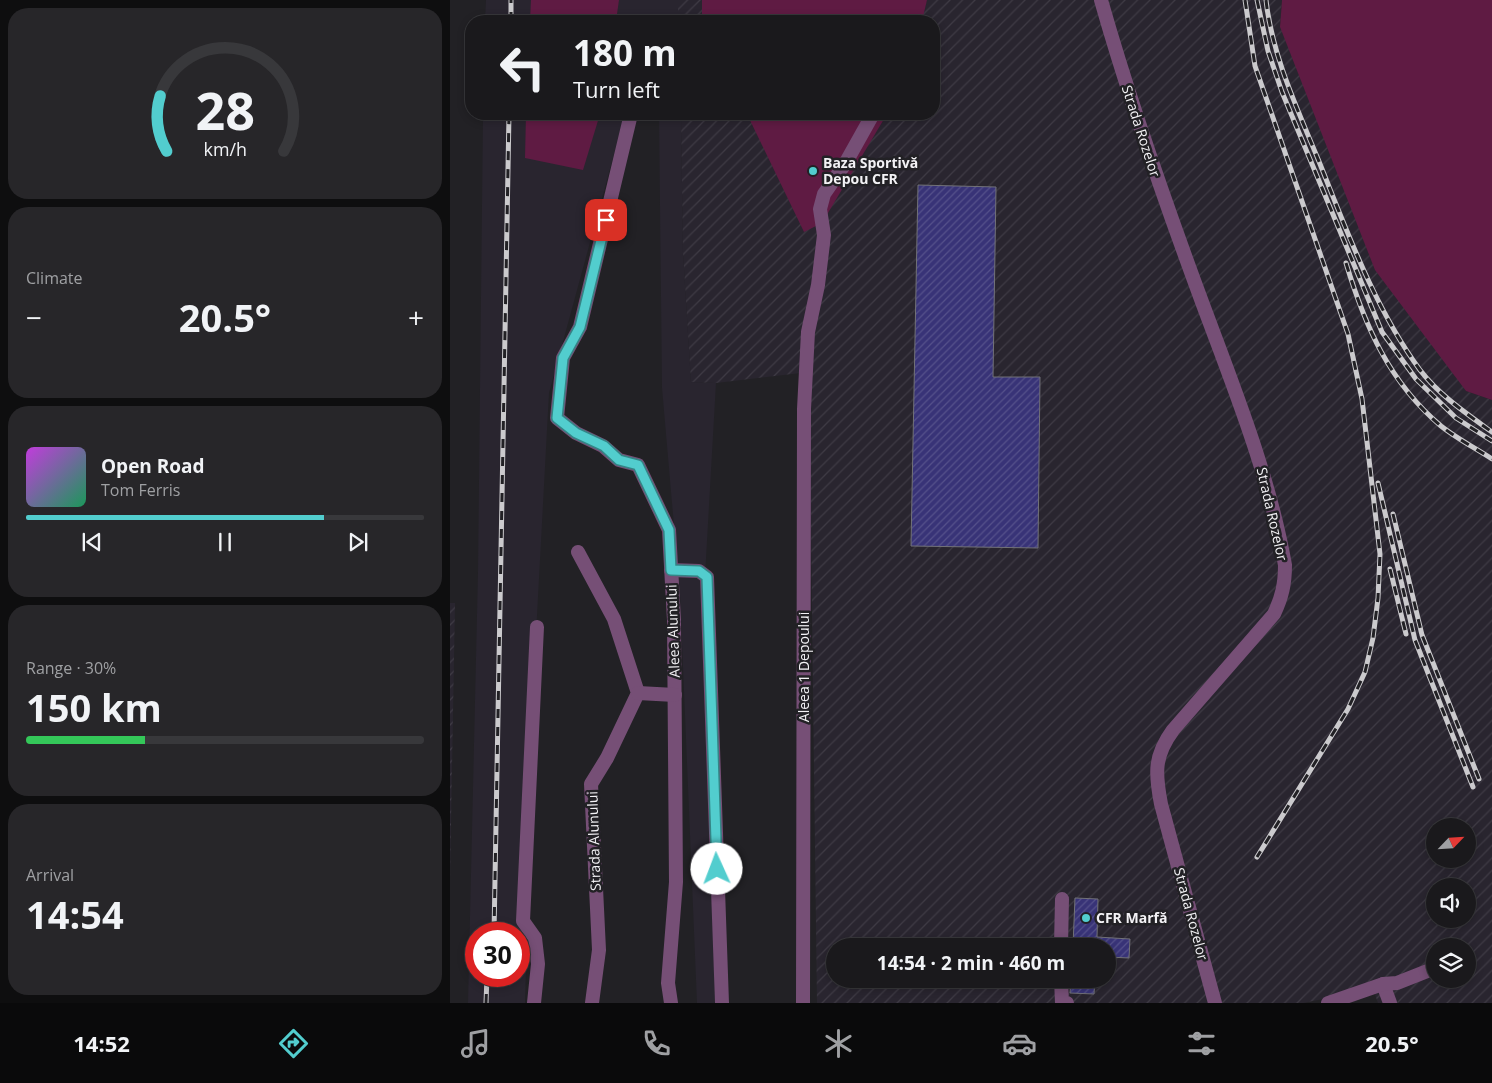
<!DOCTYPE html>
<html lang="en">
<head>
<meta charset="utf-8">
<style>
  body { margin:0; font-family:"Open Sans",sans-serif; background:#272629; color:#f1f3f6; height:100vh; display:flex; flex-direction:column; font-size:19px; white-space:nowrap }
  * { box-sizing:border-box; margin:0 }
  p { font-size:16px; color:#9fa0a3 }
  .icon { flex:none; width:28px; height:28px; fill:none; stroke:currentColor; stroke-width:2; stroke-linecap:round; stroke-linejoin:round }
  .map { position:relative; flex:1; overflow:hidden }
  .details { display:flex; flex-direction:column; gap:8px; padding:8px; background:#0e0e0f; width:450px }
  .details>* { flex:none }
  .guide { position:absolute; left:15px; top:15px; width:475px; height:105px; border-radius:20px; box-shadow:0 2px 8px #0003,0 0 0 1px #38383b; background:#1a191c; color:#f1f3f6; overflow:hidden }
  .needle { width:32px; rotate:65deg }
  .controls { position:absolute; left:976px; top:818px; display:grid; gap:10px }
  .controls a { display:grid; place-items:center; width:50px; height:50px; border-radius:50%; background:#1a191c; box-shadow:0 2px 8px #0003,0 0 0 1px #38383b; font-size:25px }
  .speed { position:absolute; left:15px; top:922px; display:flex; gap:10px; font-size:25px; font-weight:700; text-align:center }
  .speed>* { display:grid; place-content:center; width:65px; height:65px; border-radius:50%; background:#1a191c; box-shadow:0 2px 8px #0003,0 0 0 1px #38383b; line-height:1 }
  .speed .limit { border:8px solid #d22; background:#fff; color:#111 }
  .pin { position:absolute; display:grid; place-items:center; width:42px; height:42px; color:#fff; margin:-21px; border-radius:10px; box-shadow:0 2px 8px #0006 }
  .me { position:absolute; width:55px; margin:-28px; rotate:358deg; stroke-linejoin:round; filter:drop-shadow(0 0 4px #0008) }
  .turn { display:flex; align-items:center; gap:18px; height:105px; padding:0 25px; font-size:22px }
  .turn .icon { width:65px; height:65px; stroke-width:2.5 }
  .turn b { display:block; font-size:35px; line-height:42px }
  .big { font-size:38px; font-weight:700; line-height:1.1 }
  .details .widget { flex:1; display:flex; flex-direction:column; justify-content:center; gap:8px; min-width:0; padding:0 18px; border-radius:20px; background:#272629 }
  .details .dial { align-items:center; gap:0 }
  .dial svg { height:130px; overflow:visible; fill:none; stroke:#38383b; stroke-width:7; stroke-linecap:round; text-anchor:middle }
  .dial text { fill:#f1f3f6; stroke:none }
  .song { display:flex; align-items:center; gap:15px }
  .cover { width:60px; height:60px; border-radius:8px; background:linear-gradient(135deg,hsl(290 70% 55%),hsl(150 70% 35%)) }
  .played { height:5px; border-radius:2px; background:linear-gradient(90deg,#52cdce 75%,#38383b 75%) }
  .keys { display:flex; justify-content:space-around; direction:ltr }
  .heat { display:flex; justify-content:space-between; align-items:center; font-size:28px; direction:ltr }
  .charge { height:8px; border-radius:4px; background:linear-gradient(90deg,#34c759 30%,#38383b 0) }
  .trip { position:absolute; left:376px; top:938px; width:290px; height:50px; border-radius:25px; background:#1a191c; box-shadow:0 2px 8px #0003,0 0 0 1px #38383b; font-weight:700; line-height:50px; text-align:center }
  .menu { display:flex; height:80px; justify-content:space-around; align-items:center; background:#0a0a0b; color:#9fa0a3 }
  .menu .icon { width:35px; height:35px }
  .menu .selected { color:#52cdce }
  .menu b { font-size:22px; color:#f1f3f6 }
  main { display:flex; flex:1; min-height:0 }
  .map>svg:first-child { display:block }
</style>
</head>
<body>
<main>
<section class="details">
<div class="widget dial"><svg viewBox="0 0 100 80">
<path d="M14 69A42 42 0 1 1 86 69"/>
<path d="M14 69A42 42 0 0 1 10 35" stroke="#52cdce"/>
<text x="50" y="56" font-size="32" font-weight="700">28</text>
<text x="50" y="72" font-size="11">km/h</text>
</svg></div>
<div class="widget"><p>Climate</p>
<div class="heat"><a>−</a><b class="big">20.5°</b><a>+</a></div>
</div>
<div class="widget">
<div class="song"><i class="cover"></i><div><b>Open Road</b><p>Tom Ferris</p></div></div>
<div class="played"></div>
<div class="keys"><svg class="icon" aria-label="previous" viewBox="0 0 24 24"><path d="M18 5L8 12l10 7zM5 5v14"/></svg><svg class="icon" aria-label="pause" viewBox="0 0 24 24"><path d="M8 5v14M16 5v14"/></svg><svg class="icon" aria-label="next" viewBox="0 0 24 24"><path d="M6 5l10 7-10 7zM19 5v14"/></svg></div>
</div>
<div class="widget"><p>Range · 30%</p><b class="big">150 km</b><div class="charge"></div></div>
<div class="widget"><p>Arrival</p><b class="big">14:54</b></div>
</section>
<div class="map">
<svg width="1042" height="1003" viewBox="0 0 1042 1003">
  <defs>
    <pattern id="industrial-furrows" width="10" height="10" patternUnits="userSpaceOnUse" patternTransform="scale(1.25)"><rect width="10" height="10" fill="#29252f"/><path d="M-1 1l2-2M0 10L10 0M9 11l2-2" fill="none" stroke="#3e3a44"/></pattern>
    <pattern id="building-hatch" width="6" height="6" patternUnits="userSpaceOnUse" patternTransform="scale(1.25)"><rect width="6" height="6" fill="#383377"/><path d="M-1 1l2-2M0 6l6-6M5 7l2-2" fill="none" stroke="#55518b"/></pattern>
  </defs>
  <rect width="100%" height="100%" fill="#222125"/>
  <!-- built -->
  <g fill="#29252f" fill-rule="evenodd">
    <path d="M36 0H228V21H35Z"/>
    <path d="M33 114H175L99 393 85 653 75 1003H18L28 572ZM26 934H69V976H26Z"/>
    <path d="M209 114H231L233 252 241 382 266 383 254 594 265 1003H247L230 595 212 388Z"/>
  </g>
  <!-- industrial -->
  <g fill="url(#industrial-furrows)" fill-rule="evenodd">
    <path d="M228 0H832L830 27 1016 391 1042 400V1003H928L923 989 853 1003H367L359 372 266 383 241 382 233 252 231 114H484V21H228ZM985 826H1018V859H985ZM985 886H1018V919H985ZM385 946H658V979H385ZM985 946H1018V979H985Z"/>
    <path d="M0 603H5L0 878Z"/>
  </g>
  <!-- green -->
  <g fill="#5f1b43">
    <path d="M81 0H169L166 21H80Z"/>
    <path d="M252 0H477L472 21H252Z"/>
    <path d="M832 0H1042V400L1016 391 925 270 830 27Z"/>
    <path d="M76 114H150L133 170 75 158Z"/>
    <path d="M297 114H437L372 223 354 232Z"/>
  </g>
  <!-- building -->
  <g fill="url(#building-hatch)" stroke="#727278">
    <path d="M468 185 546 187 543 377H590L588 548 461 546Z"/>
    <path d="M625 898 648 899 647 937 680 939 679 958 658 957V946H623Z"/>
    <path d="M621 979H645L644 994 620 993Z"/>
  </g>
  <g fill="none" stroke-linecap="round" stroke-linejoin="round">
    <!-- minor -->
    <g stroke="#764f76" stroke-width="14">
      <path d="M651 0C680 102 715 202 752 302 784 388 819 474 835 565 835 584 832 597 824 614L723 730C704 756 705 773 711 804L765 1003"/>
      <path d="M181 114 130 327 113 358 107 418 126 433 153 446 169 460 188 465 219 530 224 620 226 882 218 983 221 1003"/>
      <path d="M128 552 164 619 188 693 157 758 141 784 149 950 142 1003"/>
      <path d="M221 570 249 571 257 577 272 1003"/>
      <path d="M188 693 225 695"/>
      <path d="M611 946 612 899"/>
      <path d="M611 979 612 1003H617"/>
      <path d="M933 984 940 1003"/>
      <path d="M84 1003 88 964 85 938 73 921 87 627"/>
      <path d="M353 1003 354 409 358 332 368 285 374 235 370 209 374 194 395 164 423 114"/>
      <path d="M878 1003 933 984 947 983 985 968"/>
    </g>
    <defs>
      <g id="rail">
        <path d="M795 0 805 66 898 334 912 399 930 554 928 598 923 638 915 672 898 709 807 857"/>
        <path d="M807 0 818 51 832 92 932 332 966 379 1006 418 1042 441"/>
        <path d="M816 0C822 55 847 108 868 159 897 231 924 307 970 370 989 395 1017 414 1042 432"/>
        <path d="M61 21V0"/>
        <path d="M896 263C915 326 939 382 991 426 1006 438 1025 448 1042 459"/>
        <path d="M928 483 965 640 1023 787"/>
        <path d="M943 514 972 635 1029 779"/>
        <path d="M940 569 956 634"/>
        <path d="M44 934 59 114"/>
        <path d="M36 1003 37 976"/>
      </g>
    </defs>
    <!-- rail casing -->
    <use href="#rail" stroke="#cbcacd" stroke-width="5"/>
    <!-- rail -->
    <use href="#rail" stroke="#222125" stroke-width="3" stroke-dasharray="9" stroke-linecap="butt"/>
  </g>
  <g fill="none" stroke-linecap="round" stroke-linejoin="round">
    <defs>
      <path id="route" d="M156 220 130 327 113 358 107 418 126 433 154 446 169 460 188 465 219 530 221 570 249 571 257 577 267 869"/>
    </defs>
    <!-- route casing -->
    <use href="#route" stroke="#358586" stroke-width="12"/>
    <!-- route -->
    <use href="#route" stroke="#52cdce" stroke-width="9"/>
  </g>
  <!-- markers -->
  <g fill="#52cdce" stroke="#222125" stroke-width="2">
    <circle cx="363" cy="171" r="5"/>
    <circle cx="636" cy="918" r="5"/>
  </g>
  <g text-anchor="middle" stroke-width="5" stroke-linejoin="round" paint-order="stroke">
    <!-- street labels -->
    <g font-size="14" fill="#f3f2f5" stroke="#222125">
      <text transform="translate(691 131) rotate(72)" y="5">Strada Rozelor</text>
      <text transform="translate(822 514) rotate(77)" y="5">Strada Rozelor</text>
      <text transform="translate(223 631) rotate(-92)" y="5">Aleea Alunului</text>
      <text transform="translate(354 667) rotate(-90)" y="5">Aleea 1 Depoului</text>
      <text transform="translate(144 841) rotate(-92)" y="5">Strada Alunului</text>
      <text transform="translate(741 914) rotate(75)" y="5">Strada Rozelor</text>
    </g>
    <!-- poi labels -->
    <g font-size="14" font-weight="bold" fill="#f3f2f5" stroke="#222125" text-anchor="start">
      <text x="373" y="168">Baza Sportivă<tspan x="373" dy="16">Depou CFR</tspan></text>
      <text x="646" y="923">CFR Marfă</text>
    </g>
  </g>
</svg>
<div class="controls">
<a><svg class="needle" viewBox="-14 -14 28 28"><path d="M0-13l5 13h-10z" fill="#e53935"/><path d="M0 13l5-13h-10z" fill="#9fa0a3"/></svg></a>
<a><svg class="icon" aria-label="sound" viewBox="0 0 24 24"><path d="M4 9h4l5-4v14l-5-4H4zM17 9q2 3 0 6"/></svg></a>
<a><svg class="icon" aria-label="layers" viewBox="0 0 24 24"><path d="M12 4l9 5-9 5-9-5zM3 14l9 5 9-5"/></svg></a>
</div>
<div class="speed"><div class="limit">30</div></div>
<div class="pin" style="left:156px;top:220px;background:#d93025"><svg class="icon" aria-label="arrive" viewBox="0 0 24 24"><path d="M6 21V4h12l-3 4 3 4H6"/></svg></div>
<svg class="me" style="left:267px;top:869px" viewBox="-20 -20 40 40"><circle r="19" fill="#fff"/><path d="M0-13L10 11 0 6-10 11z" fill="#52cdce"/></svg>
<div class="trip">14:54 · 2 min · 460 m</div>
<div class="guide">
<div class="turn"><svg class="icon" aria-label="left" viewBox="0 0 24 24"><path d="M17 20v-9H6M10 6l-5 5 5 5"/></svg><div><b>180 m</b>Turn left</div></div>
</div>
</div>
</main>
<nav class="menu">
<b>14:52</b>
<svg class="icon selected" aria-label="directions" viewBox="0 0 24 24"><path d="M12 3l9 9-9 9-9-9zM9 14v-3h6M13 9l2 2-2 2"/></svg>
<svg class="icon" aria-label="music" viewBox="0 0 24 24"><path d="M9 18V5l10-2v13"/><circle cx="6" cy="18" r="3"/><circle cx="16" cy="16" r="3"/></svg>
<svg class="icon" aria-label="phone" viewBox="0 0 24 24"><path d="M5 4h4l2 5-3 2q2 4 5 5l2-3 5 2v4C11 20 4 13 5 4z"/></svg>
<svg class="icon" aria-label="climate" viewBox="0 0 24 24"><path d="M12 3v18M4 7l16 10M4 17L20 7"/></svg>
<svg class="icon" aria-label="car" viewBox="0 0 24 24"><path d="M5 17H2v-5l4-1 3-4h7l3 4 3 1v5h-3M9 17h6M6 11h13"/><circle cx="7" cy="17" r="2"/><circle cx="17" cy="17" r="2"/></svg>
<svg class="icon" aria-label="filters" viewBox="0 0 24 24"><path d="M4 7h16M4 17h16"/><circle cx="9" cy="7" r="2"/><circle cx="15" cy="17" r="2"/></svg>
<b>20.5°</b>
</nav>
</body>
</html>
